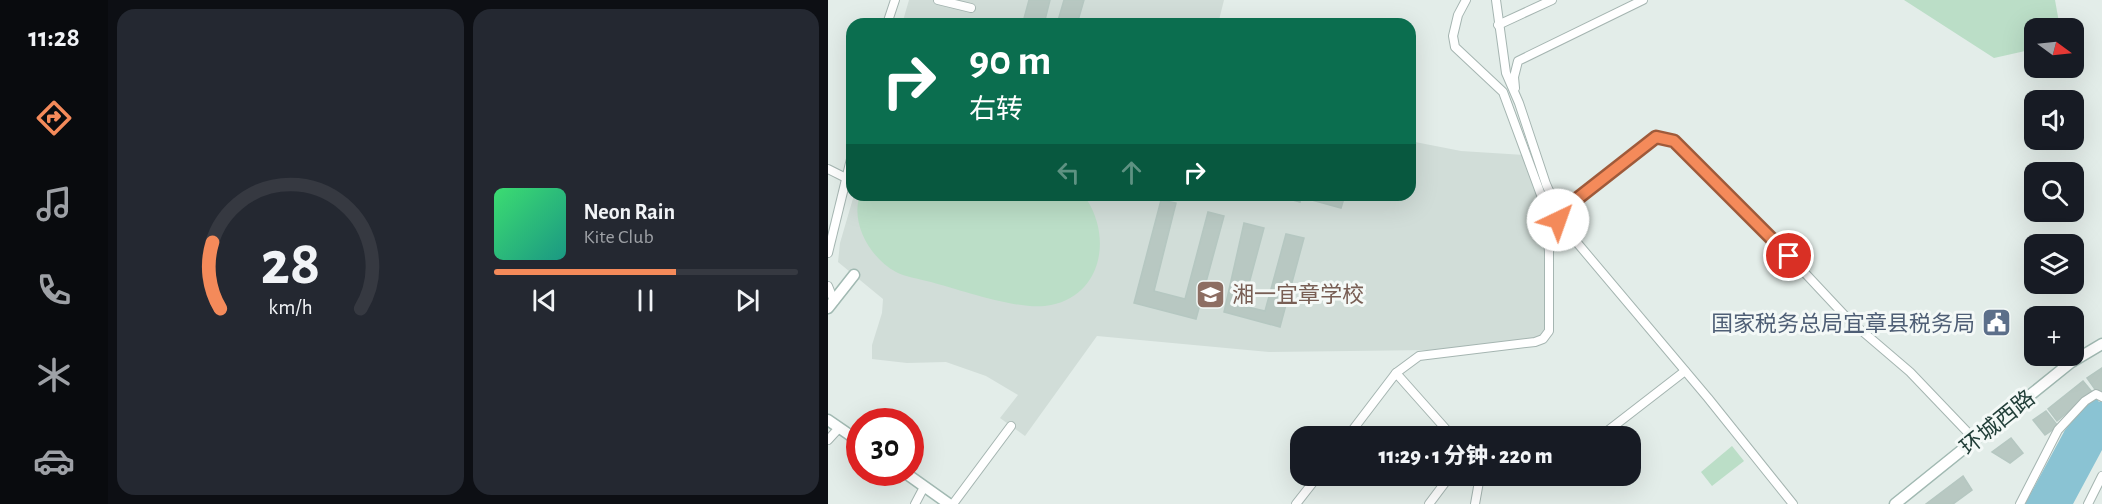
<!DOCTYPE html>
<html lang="zh">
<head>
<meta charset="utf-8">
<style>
  body { margin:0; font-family:"Alegreya Sans","Noto Sans SC",sans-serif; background:#242831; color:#f1f3f6; height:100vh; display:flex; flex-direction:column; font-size:22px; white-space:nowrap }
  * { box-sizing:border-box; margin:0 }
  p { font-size:20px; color:#9ea1a6 }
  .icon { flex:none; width:33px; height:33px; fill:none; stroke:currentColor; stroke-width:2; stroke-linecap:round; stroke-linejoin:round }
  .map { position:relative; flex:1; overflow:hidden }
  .drawer { display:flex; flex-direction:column; gap:9px; padding:9px; background:#0d0f14; width:720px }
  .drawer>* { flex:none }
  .hud { position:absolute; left:18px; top:18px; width:570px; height:183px; border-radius:18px; box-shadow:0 6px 24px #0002; background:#0b6e4f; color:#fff; overflow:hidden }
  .needle { width:39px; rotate:105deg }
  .fabs { position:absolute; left:1196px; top:18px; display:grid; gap:12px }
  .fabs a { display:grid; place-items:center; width:60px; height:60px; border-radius:12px; background:#171b24; box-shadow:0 6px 24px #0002; font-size:30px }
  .speed { position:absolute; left:18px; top:408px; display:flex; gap:12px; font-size:30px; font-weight:700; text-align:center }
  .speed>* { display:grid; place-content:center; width:78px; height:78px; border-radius:50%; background:#171b24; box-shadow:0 6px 24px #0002; line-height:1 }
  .speed .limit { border:9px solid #d22; background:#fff; color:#111 }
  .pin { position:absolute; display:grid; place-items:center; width:51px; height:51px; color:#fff; margin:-26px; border:3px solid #fff; border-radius:50%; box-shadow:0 2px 6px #0007 }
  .me { position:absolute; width:66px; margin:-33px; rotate:42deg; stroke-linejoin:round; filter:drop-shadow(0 0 4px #0008) }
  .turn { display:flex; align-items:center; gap:21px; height:126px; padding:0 24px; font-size:27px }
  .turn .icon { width:78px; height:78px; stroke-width:2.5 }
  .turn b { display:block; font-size:42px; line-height:51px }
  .lanes { display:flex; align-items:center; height:57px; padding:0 24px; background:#0003; justify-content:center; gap:30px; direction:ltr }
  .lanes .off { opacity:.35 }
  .drawer .card { flex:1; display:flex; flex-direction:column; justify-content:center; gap:9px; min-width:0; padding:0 21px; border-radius:18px; background:#242831 }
  .drawer .dial { align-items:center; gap:0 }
  .dial svg { height:156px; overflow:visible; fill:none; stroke:#363941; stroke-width:7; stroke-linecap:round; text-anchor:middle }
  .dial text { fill:#f1f3f6; stroke:none }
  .song { display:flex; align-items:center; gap:18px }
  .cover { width:72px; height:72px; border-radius:9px; background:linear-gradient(135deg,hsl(140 70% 55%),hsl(170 70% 35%)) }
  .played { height:6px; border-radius:3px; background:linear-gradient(90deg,#f48a5a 60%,#363941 60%) }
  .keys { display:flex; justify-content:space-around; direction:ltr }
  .drawer .tiles { flex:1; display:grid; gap:9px; grid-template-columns:repeat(2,1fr) }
  .trip { position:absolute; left:462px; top:426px; width:351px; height:60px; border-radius:18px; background:#171b24; box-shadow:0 6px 24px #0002; font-weight:800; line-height:60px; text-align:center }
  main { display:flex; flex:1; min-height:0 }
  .dock { display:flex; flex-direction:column; width:108px; justify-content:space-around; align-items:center; background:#090b0e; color:#9ea1a6 }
  .dock .icon { width:42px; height:42px }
  .dock .current { color:#f48a5a }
  .dock b { font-size:27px; color:#f1f3f6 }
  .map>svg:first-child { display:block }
</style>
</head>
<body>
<main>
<nav class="dock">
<b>11:28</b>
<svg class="icon current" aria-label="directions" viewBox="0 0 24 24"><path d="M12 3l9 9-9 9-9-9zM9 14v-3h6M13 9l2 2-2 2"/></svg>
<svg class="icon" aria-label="music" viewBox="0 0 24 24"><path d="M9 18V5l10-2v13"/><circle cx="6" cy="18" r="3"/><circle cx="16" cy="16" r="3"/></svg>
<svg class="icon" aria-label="phone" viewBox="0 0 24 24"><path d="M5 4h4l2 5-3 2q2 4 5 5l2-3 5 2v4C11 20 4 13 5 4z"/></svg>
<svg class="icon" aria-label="climate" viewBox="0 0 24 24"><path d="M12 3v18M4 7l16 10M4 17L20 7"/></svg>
<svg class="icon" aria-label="car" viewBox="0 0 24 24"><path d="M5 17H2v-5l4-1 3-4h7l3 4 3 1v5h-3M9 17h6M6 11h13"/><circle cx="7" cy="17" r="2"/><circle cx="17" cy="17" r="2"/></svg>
</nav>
<section class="drawer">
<div class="tiles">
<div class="card dial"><svg viewBox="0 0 100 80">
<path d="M14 69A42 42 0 1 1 86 69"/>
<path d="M14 69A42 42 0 0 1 10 35" stroke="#f48a5a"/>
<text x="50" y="56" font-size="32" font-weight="700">28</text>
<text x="50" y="72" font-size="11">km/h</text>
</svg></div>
<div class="card">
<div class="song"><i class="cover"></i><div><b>Neon Rain</b><p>Kite Club</p></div></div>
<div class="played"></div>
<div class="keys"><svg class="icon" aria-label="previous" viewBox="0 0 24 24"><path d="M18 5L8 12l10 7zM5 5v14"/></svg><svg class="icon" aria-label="pause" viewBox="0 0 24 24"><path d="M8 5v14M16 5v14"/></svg><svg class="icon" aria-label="next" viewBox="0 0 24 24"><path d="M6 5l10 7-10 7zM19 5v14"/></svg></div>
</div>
</div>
</section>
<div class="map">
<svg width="1274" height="504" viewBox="0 0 1274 504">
  <rect width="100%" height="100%" fill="#e3ede9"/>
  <!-- built -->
  <g fill="#d1ddd8">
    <path d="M81 0H396L390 24H74Z"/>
    <path d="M582 141 633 151 696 155 713 200 718 243V330L709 339 602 350 441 352 269 336 197 436 172 418 190 395 158 376 118 362 79 363 44 359V345L54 313 55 299 10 262 12 243 26 195H582Z"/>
  </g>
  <!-- green -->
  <g fill="#bbdec7">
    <path d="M1076 0H1227L1232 28H1206V49L1166 58Z"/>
    <path d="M32 195H266L265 201 259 200C284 239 273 295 223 305 194 312 133 290 103 282 92 279 77 277 68 272 42 258 22 223 32 195Z"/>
    <path d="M904 446 916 461 884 486 873 472Z"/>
  </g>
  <!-- water -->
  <path fill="#8ac3d3" d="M1268 397 1271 402 1274 400V450L1245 504H1197L1237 430 1263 398Z"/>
  <!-- building -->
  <g fill="#b8c8c2" stroke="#b5c7c1" stroke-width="1.5">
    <path d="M201 0H222L216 24 195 22Z"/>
    <path d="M236 0H256L249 24H229Z"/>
    <path d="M447 195H517L513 208 473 197 472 202Z"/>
    <path d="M333 200 348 203 326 291 357 299 380 212 396 216 368 319 306 303Z"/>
    <path d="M416 223 436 228 415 306 437 311 458 234 476 238 452 327 396 312Z"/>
    <path d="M1274 368V393L1271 395 1259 378Z"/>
    <path d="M1255 381 1264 392 1229 421 1220 409Z"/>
    <path d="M1218 411 1230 426 1217 435 1205 420Z"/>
    <path d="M1183 438 1195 453 1182 463 1164 452Z"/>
    <path d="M1135 476 1144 490 1125 504H1098Z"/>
  </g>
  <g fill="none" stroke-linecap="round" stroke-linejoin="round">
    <defs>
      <g id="street">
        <path d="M110 0 143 8"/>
        <path d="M668 0 678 73 691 103 718 184 731 213 730 220 880 398 965 504"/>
        <path d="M59 24 67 0"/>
        <path d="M670 25 724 0"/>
        <path d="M687 88 686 77 690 61 815 0"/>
        <path d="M0 169 18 178"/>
        <path d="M731 213 828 137 846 141 946 240 1020 319 1082 372 1147 440"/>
        <path d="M0 253 24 155"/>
        <path d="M0 286 6 301"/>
        <path d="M568 373 591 356 707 342 715 339 721 331V251L716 203 675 92 627 47 625 36 630 15 638 0"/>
        <path d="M520 436 568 373 624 436"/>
        <path d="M773 436 857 371"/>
        <path d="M0 440 11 428"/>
        <path d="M87 504 96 487"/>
        <path d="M125 504 183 426"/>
        <path d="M468 504 490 476"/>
        <path d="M601 504 622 476"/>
        <path d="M647 504 652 476"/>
        <path d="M1192 504 1230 430 1257 401 1268 394 1274 397"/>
        <path d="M1260 504 1274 476"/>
      </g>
      <g id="secondary">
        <path d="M0 308 26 275"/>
        <path d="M0 420 32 442"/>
        <path d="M76 472 121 504"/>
        <path d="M1067 504 1242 363 1274 344"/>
      </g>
    </defs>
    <!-- street casing -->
    <use href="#street" stroke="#a5b5b1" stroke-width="10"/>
    <!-- secondary casing -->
    <use href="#secondary" stroke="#a1b9b2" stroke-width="13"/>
    <!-- street -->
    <use href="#street" stroke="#fff" stroke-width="8"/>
    <!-- secondary -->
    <use href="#secondary" stroke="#fff" stroke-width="10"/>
  </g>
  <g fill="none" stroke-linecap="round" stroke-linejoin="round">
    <defs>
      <path id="route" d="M730 220 731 213 828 137 846 141 961 256"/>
    </defs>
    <!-- route casing -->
    <use href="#route" stroke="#9f5a3a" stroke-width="15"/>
    <!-- route -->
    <use href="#route" stroke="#f48a5a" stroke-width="10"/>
  </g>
  <!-- icons -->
  <defs>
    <symbol id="school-square" viewBox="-11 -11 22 22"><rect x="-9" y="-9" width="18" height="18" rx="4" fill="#8d6e63" stroke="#f4f9f7"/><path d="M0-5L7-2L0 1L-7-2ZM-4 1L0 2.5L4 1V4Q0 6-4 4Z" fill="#fff"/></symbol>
    <symbol id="civic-square" viewBox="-11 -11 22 22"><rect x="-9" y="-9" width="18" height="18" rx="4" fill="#5c6f8a" stroke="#f4f9f7"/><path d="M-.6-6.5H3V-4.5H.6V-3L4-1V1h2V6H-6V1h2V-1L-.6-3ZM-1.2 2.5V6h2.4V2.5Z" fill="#fff"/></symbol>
  </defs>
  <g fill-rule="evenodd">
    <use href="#school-square" x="366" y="278" width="33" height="33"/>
    <use href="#civic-square" x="1152" y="306" width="33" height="33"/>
  </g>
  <g text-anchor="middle" stroke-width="6" stroke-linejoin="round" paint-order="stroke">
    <!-- education labels -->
    <g font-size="22" fill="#785e54" stroke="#f4f9f7" text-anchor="start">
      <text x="404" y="302">湘一宜章学校</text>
    </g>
    <!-- service labels -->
    <g font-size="22" fill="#4e5e75" stroke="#f4f9f7" text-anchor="end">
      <text x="1147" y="331">国家税务总局宜章县税务局</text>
    </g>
    <!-- street labels -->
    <g font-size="22" fill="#223f39" stroke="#f4f9f7">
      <text transform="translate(1169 422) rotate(-39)" y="8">环城西路</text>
    </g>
  </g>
</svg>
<div class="fabs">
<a><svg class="needle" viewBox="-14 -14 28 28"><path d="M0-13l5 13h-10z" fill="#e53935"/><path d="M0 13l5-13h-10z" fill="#9ea1a6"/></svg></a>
<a><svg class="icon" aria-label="sound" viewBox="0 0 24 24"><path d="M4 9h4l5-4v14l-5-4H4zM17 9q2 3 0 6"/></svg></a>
<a><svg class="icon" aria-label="search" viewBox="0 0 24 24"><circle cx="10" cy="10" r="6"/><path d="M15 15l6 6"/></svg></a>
<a><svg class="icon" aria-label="layers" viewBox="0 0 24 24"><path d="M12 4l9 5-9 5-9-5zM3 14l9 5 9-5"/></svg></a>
<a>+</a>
</div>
<div class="speed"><div class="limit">30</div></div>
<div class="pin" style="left:961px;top:256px;background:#d93025"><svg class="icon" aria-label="arrive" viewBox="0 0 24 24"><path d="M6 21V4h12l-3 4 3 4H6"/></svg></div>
<svg class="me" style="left:730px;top:220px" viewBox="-20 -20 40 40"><circle r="19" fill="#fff"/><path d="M0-13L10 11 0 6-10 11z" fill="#f48a5a"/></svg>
<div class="trip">11:29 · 1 分钟 · 220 m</div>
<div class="hud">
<div class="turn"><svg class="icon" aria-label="right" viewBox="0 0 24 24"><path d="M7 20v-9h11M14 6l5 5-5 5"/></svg><div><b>90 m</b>右转</div></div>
<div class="lanes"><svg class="icon off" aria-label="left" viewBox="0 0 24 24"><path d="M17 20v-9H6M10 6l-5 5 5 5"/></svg><svg class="icon off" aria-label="ahead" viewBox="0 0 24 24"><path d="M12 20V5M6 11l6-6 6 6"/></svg><svg class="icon" aria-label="right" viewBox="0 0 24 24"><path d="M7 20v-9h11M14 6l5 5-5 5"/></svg></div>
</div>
</div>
</main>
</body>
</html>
